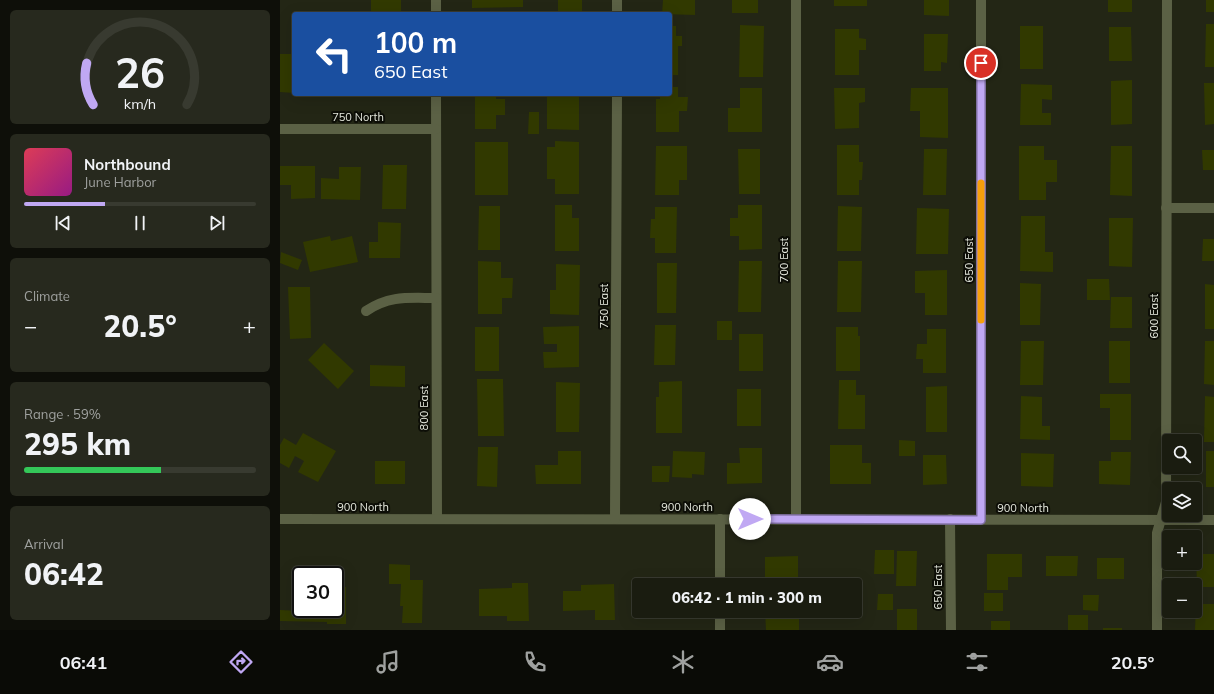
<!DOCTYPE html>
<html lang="en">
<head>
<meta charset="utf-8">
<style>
  body { margin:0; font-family:Mulish,sans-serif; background:#27291e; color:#f1f3f6; height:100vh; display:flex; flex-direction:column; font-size:15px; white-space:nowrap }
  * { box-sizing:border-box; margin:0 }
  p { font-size:13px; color:#9fa19f }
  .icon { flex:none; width:22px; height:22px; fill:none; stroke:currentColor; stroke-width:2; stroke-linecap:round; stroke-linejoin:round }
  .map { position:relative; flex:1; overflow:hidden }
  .details { display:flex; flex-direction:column; gap:10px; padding:10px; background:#0e0f09; width:280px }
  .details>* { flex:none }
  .banner { position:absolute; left:12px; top:12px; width:380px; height:84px; border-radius:4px; box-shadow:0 4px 16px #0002,0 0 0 1px #383a30; background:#1a4fa0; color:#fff; overflow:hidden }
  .fabs { position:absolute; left:882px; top:434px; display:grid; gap:8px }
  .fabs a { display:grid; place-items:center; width:40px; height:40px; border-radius:4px; background:#1a1c10; box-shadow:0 4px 16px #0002,0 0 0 1px #383a30; font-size:20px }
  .speed { position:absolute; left:12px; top:566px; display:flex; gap:8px; font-size:20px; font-weight:700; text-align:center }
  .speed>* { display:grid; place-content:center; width:52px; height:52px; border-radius:50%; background:#1a1c10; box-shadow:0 4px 16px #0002,0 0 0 1px #383a30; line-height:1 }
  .speed .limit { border:2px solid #111; border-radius:6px; background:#fff; color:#111 }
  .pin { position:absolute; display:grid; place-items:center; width:34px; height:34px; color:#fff; margin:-17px; border:2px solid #fff; border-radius:50%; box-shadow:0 1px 4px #0007 }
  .me { position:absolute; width:44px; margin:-22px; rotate:90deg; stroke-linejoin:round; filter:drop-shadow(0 0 3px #0008) }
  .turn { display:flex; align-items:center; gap:14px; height:84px; padding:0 16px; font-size:18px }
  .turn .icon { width:52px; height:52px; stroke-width:2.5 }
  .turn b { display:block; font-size:28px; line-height:34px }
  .big { font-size:30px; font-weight:800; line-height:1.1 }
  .details .widget { flex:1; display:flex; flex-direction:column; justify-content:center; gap:6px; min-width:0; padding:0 14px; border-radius:6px; background:#27291e }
  .details .dial { align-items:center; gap:0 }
  .dial svg { height:104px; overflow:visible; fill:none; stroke:#383a30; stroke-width:7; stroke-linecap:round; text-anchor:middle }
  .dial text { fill:#f1f3f6; stroke:none }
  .song { display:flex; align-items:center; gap:12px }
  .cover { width:48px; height:48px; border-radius:6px; background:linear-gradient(135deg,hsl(350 70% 55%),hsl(310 70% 35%)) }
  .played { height:4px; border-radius:2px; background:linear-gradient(90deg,#c0a8f3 35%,#383a30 35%) }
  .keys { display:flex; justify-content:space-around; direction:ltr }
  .heat { display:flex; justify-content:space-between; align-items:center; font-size:22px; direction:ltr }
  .charge { height:6px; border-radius:3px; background:linear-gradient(90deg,#34c759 59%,#383a30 0) }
  .trip { position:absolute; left:352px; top:578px; width:230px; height:40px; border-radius:4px; background:#1a1c10; box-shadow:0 4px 16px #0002,0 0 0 1px #383a30; font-weight:800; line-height:40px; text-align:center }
  .menu { display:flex; height:64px; justify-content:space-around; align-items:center; background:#0a0b06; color:#9fa19f }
  .menu .icon { width:28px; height:28px }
  .menu .selected { color:#c0a8f3 }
  .menu b { font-size:18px; color:#f1f3f6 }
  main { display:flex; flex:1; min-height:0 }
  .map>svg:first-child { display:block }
</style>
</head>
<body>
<main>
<section class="details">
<div class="widget dial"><svg viewBox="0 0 100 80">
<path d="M14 69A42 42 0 1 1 86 69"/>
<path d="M14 69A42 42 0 0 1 9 37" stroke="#c0a8f3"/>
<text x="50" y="56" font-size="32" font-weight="700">26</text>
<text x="50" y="72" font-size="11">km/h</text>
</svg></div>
<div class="widget">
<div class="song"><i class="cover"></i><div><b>Northbound</b><p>June Harbor</p></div></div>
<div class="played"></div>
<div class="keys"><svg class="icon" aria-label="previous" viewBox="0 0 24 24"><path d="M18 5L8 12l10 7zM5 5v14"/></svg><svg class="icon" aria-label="pause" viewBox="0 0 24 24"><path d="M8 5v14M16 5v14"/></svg><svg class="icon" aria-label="next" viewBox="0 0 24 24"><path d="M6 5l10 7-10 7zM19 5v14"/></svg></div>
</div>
<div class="widget"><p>Climate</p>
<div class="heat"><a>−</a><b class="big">20.5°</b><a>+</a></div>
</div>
<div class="widget"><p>Range · 59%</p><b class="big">295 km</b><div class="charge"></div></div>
<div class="widget"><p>Arrival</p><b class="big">06:42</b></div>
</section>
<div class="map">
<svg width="934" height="630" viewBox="0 0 934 630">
  <rect width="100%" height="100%" fill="#232615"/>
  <!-- building -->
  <g fill="#313900">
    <path d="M91 0H121V14L91 13Z"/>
    <path d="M192 0H243V7L192 8Z"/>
    <rect x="278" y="0" width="24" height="12"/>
    <path d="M383 0H415V15L382 14Z"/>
    <rect x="452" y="0" width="26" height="13"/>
    <rect x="554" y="0" width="33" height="6"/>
    <path d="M644 0H669V16L644 15Z"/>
    <rect x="828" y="0" width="24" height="12"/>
    <rect x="926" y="0" width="8" height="12"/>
    <path d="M926 24H934V67H925Z"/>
    <path d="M460 25 484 26 483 77H459Z"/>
    <path d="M390 26H396V36H402V46H398V75H390Z"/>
    <rect x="740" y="26" width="23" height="43"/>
    <path d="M829 27H851L852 61H829Z"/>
    <path d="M555 29H579V38L586 39V50H579V75H555Z"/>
    <path d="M644 34H668L667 63 661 62V71H644Z"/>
    <path d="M0 54H14V93L0 92Z"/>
    <path d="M852 80V124L831 125V81Z"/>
    <path d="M924 83H934V124L925 125Z"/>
    <path d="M741 84 772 85V100L762 99V113H771V125H740Z"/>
    <path d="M390 87H398V97H408L407 111H399V132H376V99H380V94H390Z"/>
    <path d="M460 88H482V132H448V108H460Z"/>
    <path d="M554 88H585V102L579 103V128L555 129Z"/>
    <path d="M631 88H668V138L640 137V111H630Z"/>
    <path d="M195 94H216V99H225V115H216V129H195Z"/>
    <path d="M267 94H299V130L267 129Z"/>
    <path d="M249 112H259V134H248Z"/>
    <path d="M275 141 299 142V194H275V179H267V147H275Z"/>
    <rect x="195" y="142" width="33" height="53"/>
    <path d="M557 145H579V162H583L582 180H579V195H557Z"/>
    <path d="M376 146H407V180H399V195H375Z"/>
    <path d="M739 146H764V160H777V182H766V200H739Z"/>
    <path d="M831 146H852V196L830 195Z"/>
    <path d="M458 149H480V194H459Z"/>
    <path d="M644 149H667L666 195H643Z"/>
    <path d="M922 150H934V170H923Z"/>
    <path d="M103 165H127L126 209H102Z"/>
    <path d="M0 166H35V198L11 199V185H0Z"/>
    <path d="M59 167H81L80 200 41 199V178L59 179Z"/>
    <path d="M275 205H292V218H299V251H275Z"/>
    <path d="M458 205H482V249L459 250V236H450V218H458Z"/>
    <path d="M199 206H220V250H198Z"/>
    <path d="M558 206 582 207 581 251H557Z"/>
    <path d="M375 207H397L396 253H375V238H370L371 219H375Z"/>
    <path d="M637 208 669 209 668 254H636Z"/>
    <path d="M741 216H765V252H773V272L740 271Z"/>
    <path d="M829 218H853L852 267 829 266Z"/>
    <path d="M98 222 121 223 120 258H89V242H98Z"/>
    <path d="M50 236 51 241 72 236 78 262 30 272 23 242Z"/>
    <path d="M923 239H934V261H922Z"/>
    <path d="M1 252 22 260 18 270 0 263Z"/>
    <path d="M198 261 221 262V278H233L232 298H222V314H198Z"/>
    <path d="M459 261H482L481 312H458Z"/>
    <path d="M558 261H582L581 312H557Z"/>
    <path d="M377 263H397L396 313H377Z"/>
    <path d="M276 264 300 265 299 315 270 314V290H276Z"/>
    <path d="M667 270V315H645V293H635V271Z"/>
    <path d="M807 279H829L830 300H807Z"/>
    <path d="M740 283 761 284 760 325H740Z"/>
    <path d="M925 284 934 285V329H925Z"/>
    <path d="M8 287H30L31 338 10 339Z"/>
    <path d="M831 297H852V328H830Z"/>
    <rect x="437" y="321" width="15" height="19"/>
    <path d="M375 325H396L395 365H374Z"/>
    <path d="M299 326V367L264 368 263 352H277V344H264L263 327Z"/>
    <rect x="195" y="327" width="24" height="44"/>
    <path d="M556 327H578V336H580V371H556Z"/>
    <path d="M647 329H666V373H643V359H636L637 344H647Z"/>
    <rect x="459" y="334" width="24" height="37"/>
    <path d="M741 341H764L763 385H740Z"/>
    <rect x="829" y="341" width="21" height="42"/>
    <path d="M925 341H934V385L924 384Z"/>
    <path d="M44 343 74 371 58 389 28 360Z"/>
    <path d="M90 365 125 366V387L90 386Z"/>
    <path d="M197 379H223L224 436H198Z"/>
    <path d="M559 380H576V395H585V429H558Z"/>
    <path d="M402 381V433H376V397H379V382Z"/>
    <path d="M276 382 300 383 299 432H276Z"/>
    <path d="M667 386V432H646V387Z"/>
    <rect x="457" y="389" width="24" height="37"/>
    <path d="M820 394H851V440H830V408H820Z"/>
    <path d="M741 396 762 397V426H770V440L740 439Z"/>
    <path d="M925 396 934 397V442H924Z"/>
    <path d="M23 433 56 451 38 482 18 472 24 461 15 456 9 468 0 463V445L4 438 16 445Z"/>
    <path d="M619 440 635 441V456H619Z"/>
    <path d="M550 445H582V463H591V484H550Z"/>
    <path d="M198 447H218L217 487 197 486Z"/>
    <path d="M459 448H482V483L447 484V463H460Z"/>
    <path d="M278 451H301V484H256L255 465H278Z"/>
    <path d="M393 451 425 452 424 475 412 474V478L392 477Z"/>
    <rect x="926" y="451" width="8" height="36"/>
    <path d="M831 452H851L850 485 819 484V461H831Z"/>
    <path d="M741 453 774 454 773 487 741 486Z"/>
    <path d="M643 455H666L667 484 643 485Z"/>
    <rect x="95" y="461" width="30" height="23"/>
    <path d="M372 466H390L389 482H372Z"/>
    <path d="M595 550H614V574H594Z"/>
    <path d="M617 551H637L636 586H616Z"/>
    <path d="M707 554H742V577H728V590H707Z"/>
    <path d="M916 554H934V587H917Z"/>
    <path d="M518 556V585H485V557Z"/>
    <path d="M766 556H798L797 576H766Z"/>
    <rect x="817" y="558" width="27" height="21"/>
    <path d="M109 564 130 565V580H143L142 623H122L123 606H120L121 584H109Z"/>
    <path d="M232 583H248L249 621H227V616H199V589L232 588Z"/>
    <path d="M334 584 335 620H315V610L283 611V591H301V585Z"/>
    <path d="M55 587H66V624H47V622L0 621V610L22 611V609H55Z"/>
    <rect x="704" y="593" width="19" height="18"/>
    <path d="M598 594H613V610H597Z"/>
    <path d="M803 595H819L818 611 803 610Z"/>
    <path d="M916 604H934V630H915Z"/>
    <rect x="617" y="609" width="20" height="21"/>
    <rect x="358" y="611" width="16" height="4"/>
    <rect x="385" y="611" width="22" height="5"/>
    <path d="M485 611H519V630H486Z"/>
    <rect x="788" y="615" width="20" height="15"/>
    <rect x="711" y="621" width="19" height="9"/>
    <rect x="823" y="628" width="19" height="2"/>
  </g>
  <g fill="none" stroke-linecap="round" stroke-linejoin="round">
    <!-- street -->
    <g stroke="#5b6145" stroke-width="10">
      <path d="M156 0V14"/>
      <path d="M701 0V520"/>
      <path d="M337 14V0"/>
      <path d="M156 94 157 519"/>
      <path d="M0 129H156"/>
      <path d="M886 208H934"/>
      <path d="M86 311C110 295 129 298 156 298"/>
      <path d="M0 519 934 520"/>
      <path d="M335 519 337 94"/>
      <path d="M440 519V585"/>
      <path d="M516 519V0"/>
      <path d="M670 519 671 630"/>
      <path d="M440 611V630"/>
      <path d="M877 630V533L886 502 887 0"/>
    </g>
  </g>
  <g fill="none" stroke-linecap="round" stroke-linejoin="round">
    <defs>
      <path id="route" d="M470 519 701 520V63"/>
    </defs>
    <!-- route casing -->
    <use href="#route" stroke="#7d6d9e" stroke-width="10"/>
    <!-- route -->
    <use href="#route" stroke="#c0a8f3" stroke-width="7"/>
    <!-- slow -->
    <path stroke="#f59e0b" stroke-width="7" d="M701 183V320"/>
  </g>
  <g text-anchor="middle" stroke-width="4" stroke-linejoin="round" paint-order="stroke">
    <!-- street labels -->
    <g font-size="11" fill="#e6e9de" stroke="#0d0e07">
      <text x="78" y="121">750 North</text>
      <text transform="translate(504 260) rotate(-90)" y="4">700 East</text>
      <text transform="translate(689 260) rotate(-90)" y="4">650 East</text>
      <text transform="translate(324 306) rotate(-90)" y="4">750 East</text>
      <text transform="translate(874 316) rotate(-90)" y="4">600 East</text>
      <text transform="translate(144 408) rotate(-90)" y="4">800 East</text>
      <text x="83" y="511">900 North</text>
      <text x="407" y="511">900 North</text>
      <text x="743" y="512">900 North</text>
      <text transform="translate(658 587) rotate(-90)" y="4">650 East</text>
    </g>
  </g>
</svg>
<div class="fabs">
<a><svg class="icon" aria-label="search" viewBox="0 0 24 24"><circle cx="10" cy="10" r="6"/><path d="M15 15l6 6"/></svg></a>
<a><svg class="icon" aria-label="layers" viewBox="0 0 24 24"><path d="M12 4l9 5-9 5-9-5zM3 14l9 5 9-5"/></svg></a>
<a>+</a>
<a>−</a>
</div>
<div class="speed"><div class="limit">30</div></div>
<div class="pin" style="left:701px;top:63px;background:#d93025"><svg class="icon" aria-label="arrive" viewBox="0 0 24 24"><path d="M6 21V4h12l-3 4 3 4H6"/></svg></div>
<svg class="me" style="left:470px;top:519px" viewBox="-20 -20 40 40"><circle r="19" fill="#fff"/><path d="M0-13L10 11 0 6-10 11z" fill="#c0a8f3"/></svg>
<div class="trip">06:42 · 1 min · 300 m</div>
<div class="banner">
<div class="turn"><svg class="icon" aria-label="left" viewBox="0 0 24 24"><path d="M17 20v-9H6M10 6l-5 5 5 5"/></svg><div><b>100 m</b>650 East</div></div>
</div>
</div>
</main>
<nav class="menu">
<b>06:41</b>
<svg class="icon selected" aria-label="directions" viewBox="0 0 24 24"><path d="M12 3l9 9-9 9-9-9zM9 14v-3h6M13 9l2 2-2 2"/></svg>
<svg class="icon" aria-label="music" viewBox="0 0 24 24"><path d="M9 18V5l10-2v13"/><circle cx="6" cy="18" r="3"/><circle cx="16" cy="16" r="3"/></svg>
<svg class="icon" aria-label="phone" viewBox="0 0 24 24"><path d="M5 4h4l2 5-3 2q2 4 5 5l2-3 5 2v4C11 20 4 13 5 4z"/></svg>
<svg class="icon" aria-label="climate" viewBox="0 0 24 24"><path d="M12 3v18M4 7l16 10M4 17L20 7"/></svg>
<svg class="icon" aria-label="car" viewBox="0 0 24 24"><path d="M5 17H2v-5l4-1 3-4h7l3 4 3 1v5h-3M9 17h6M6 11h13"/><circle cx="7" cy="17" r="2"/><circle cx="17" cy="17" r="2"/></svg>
<svg class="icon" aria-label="filters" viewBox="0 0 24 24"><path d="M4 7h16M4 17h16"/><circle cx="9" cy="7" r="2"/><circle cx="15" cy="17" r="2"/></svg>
<b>20.5°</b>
</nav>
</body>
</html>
